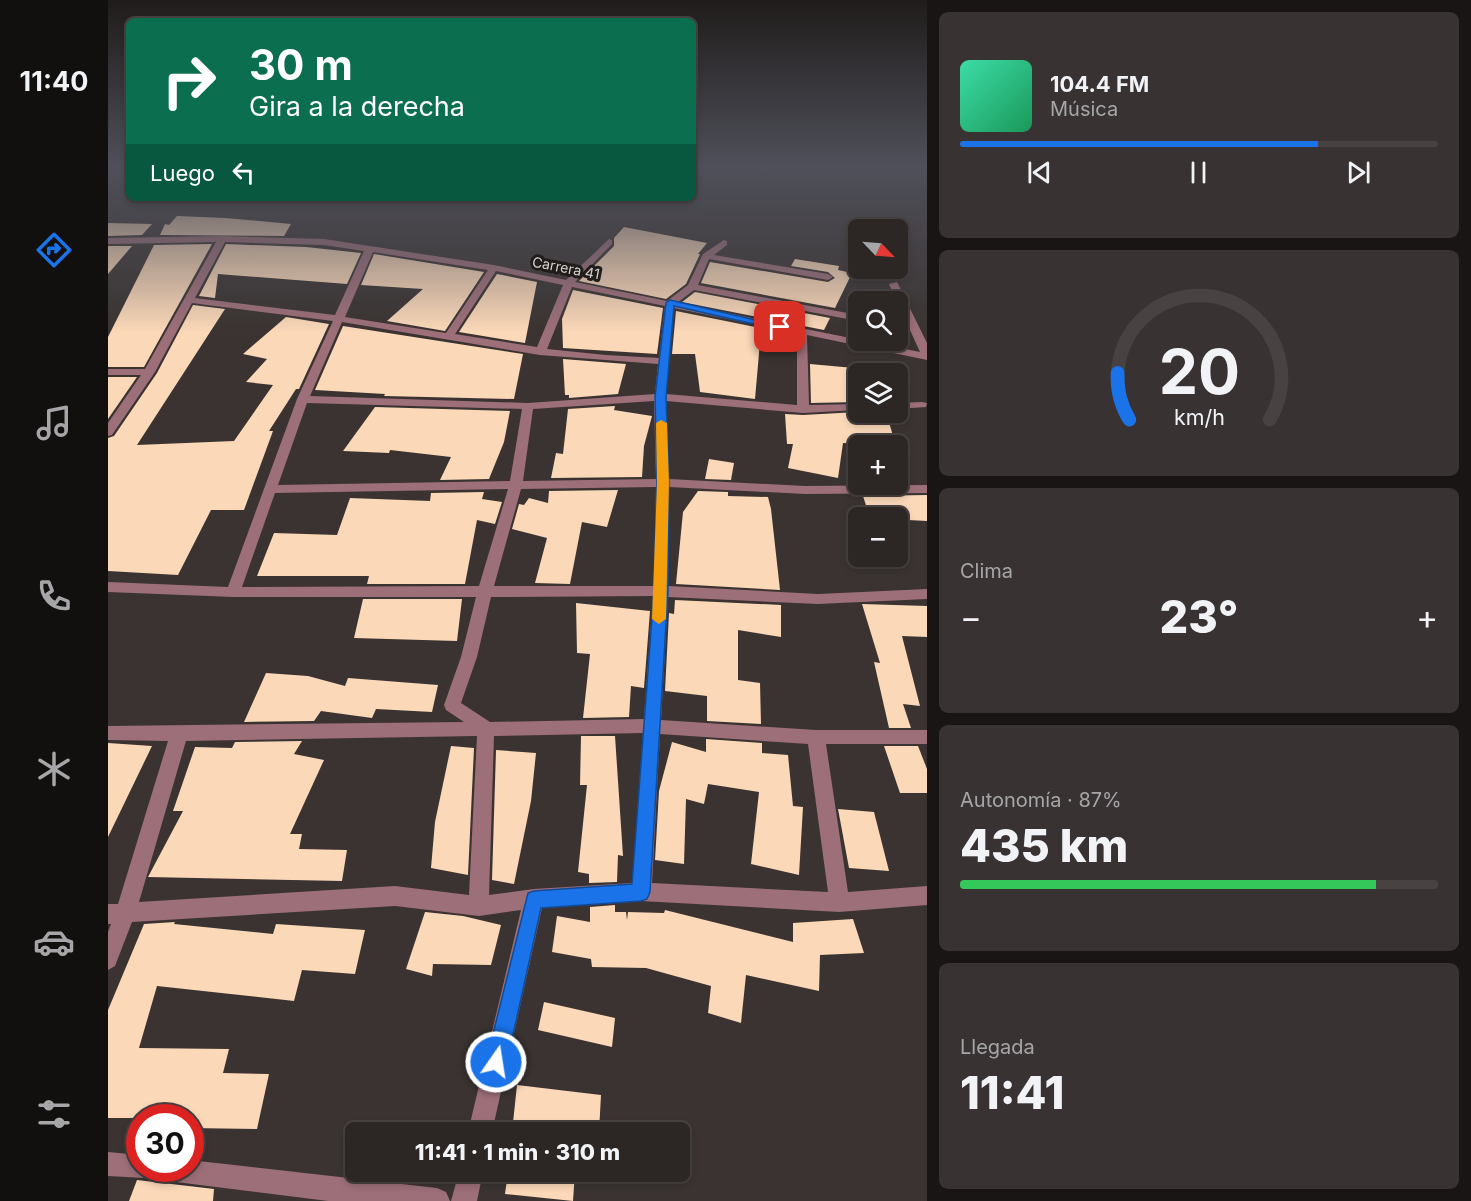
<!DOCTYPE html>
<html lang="es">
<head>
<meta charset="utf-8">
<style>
  body { margin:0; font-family:Inter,sans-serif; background:#383232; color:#f1f3f6; height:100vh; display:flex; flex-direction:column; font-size:22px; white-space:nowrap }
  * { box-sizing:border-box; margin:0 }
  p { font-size:20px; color:#a6a5a7 }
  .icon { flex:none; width:33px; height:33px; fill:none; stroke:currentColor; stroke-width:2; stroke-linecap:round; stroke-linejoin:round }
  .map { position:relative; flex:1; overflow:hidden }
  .details { display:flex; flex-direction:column; gap:12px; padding:12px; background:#181514; width:544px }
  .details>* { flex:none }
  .top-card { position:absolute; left:18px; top:18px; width:570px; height:183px; border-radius:9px; box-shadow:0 3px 9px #0003,0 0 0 2px #484342; background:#0b6e4f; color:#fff; overflow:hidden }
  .needle { width:39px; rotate:115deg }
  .controls { position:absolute; left:740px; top:219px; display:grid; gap:12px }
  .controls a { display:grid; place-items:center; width:60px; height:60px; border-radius:9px; background:#2c2625; box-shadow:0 3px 9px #0003,0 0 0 2px #484342; font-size:30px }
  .speed { position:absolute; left:18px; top:1104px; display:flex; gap:12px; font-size:30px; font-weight:700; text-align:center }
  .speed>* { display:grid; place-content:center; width:78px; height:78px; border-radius:50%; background:#2c2625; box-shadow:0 3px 9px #0003,0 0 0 2px #484342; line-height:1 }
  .speed .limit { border:9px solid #d22; background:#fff; color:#111 }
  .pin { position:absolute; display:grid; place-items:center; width:51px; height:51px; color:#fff; margin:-26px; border-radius:12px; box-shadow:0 3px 9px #0006 }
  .me { position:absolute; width:66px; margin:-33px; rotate:13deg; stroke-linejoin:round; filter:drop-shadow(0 0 4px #0008) }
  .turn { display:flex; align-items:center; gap:21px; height:126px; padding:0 24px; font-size:27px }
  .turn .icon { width:78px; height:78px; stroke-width:2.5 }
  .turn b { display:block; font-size:42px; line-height:51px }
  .then { display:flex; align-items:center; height:57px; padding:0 24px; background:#0003; gap:12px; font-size:22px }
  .big { font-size:45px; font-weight:800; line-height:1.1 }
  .details .widget { flex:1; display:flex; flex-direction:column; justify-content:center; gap:9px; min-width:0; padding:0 21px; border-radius:9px; background:#383232 }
  .details .dial { align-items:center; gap:0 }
  .dial svg { height:156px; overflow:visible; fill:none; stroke:#484342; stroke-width:7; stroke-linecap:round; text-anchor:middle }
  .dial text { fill:#f1f3f6; stroke:none }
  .song { display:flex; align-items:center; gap:18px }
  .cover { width:72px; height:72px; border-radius:9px; background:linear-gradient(135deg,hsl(160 70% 55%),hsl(150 70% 35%)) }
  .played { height:6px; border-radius:3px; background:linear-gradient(90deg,#1a73e8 75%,#484342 75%) }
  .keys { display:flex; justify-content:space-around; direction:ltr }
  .heat { display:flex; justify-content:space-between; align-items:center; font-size:33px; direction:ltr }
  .charge { height:9px; border-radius:4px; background:linear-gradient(90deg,#34c759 87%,#484342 0) }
  .trip { position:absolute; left:237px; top:1122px; width:345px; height:60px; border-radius:9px; background:#2c2625; box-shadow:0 3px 9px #0003,0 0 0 2px #484342; font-weight:800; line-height:60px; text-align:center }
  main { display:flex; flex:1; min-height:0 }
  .tabs { display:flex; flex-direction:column; width:108px; justify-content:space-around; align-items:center; background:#120f0f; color:#a6a5a7 }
  .tabs .icon { width:42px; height:42px }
  .tabs .selected { color:#1a73e8 }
  .tabs b { font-size:27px; color:#f1f3f6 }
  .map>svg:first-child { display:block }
</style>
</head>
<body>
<main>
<nav class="tabs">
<b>11:40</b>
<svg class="icon selected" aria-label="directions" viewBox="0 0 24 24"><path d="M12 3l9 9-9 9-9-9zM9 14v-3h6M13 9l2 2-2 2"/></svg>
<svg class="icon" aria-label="music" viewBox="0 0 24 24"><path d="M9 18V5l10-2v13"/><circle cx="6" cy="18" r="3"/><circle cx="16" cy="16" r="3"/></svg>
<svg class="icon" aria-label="phone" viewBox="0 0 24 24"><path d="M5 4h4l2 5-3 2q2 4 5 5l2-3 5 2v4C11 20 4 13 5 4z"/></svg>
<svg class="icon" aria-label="climate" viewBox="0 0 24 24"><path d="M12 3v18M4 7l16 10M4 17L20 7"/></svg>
<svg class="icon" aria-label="car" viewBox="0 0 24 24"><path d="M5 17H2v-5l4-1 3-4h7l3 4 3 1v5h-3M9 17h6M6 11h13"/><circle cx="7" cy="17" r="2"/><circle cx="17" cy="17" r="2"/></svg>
<svg class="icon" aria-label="filters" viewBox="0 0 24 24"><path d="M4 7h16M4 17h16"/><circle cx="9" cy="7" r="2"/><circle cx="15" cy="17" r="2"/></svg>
</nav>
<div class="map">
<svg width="819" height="1201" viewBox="0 0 819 1201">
  <rect width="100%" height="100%" fill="#3a3331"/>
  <!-- building -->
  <g fill="#fbd8b8">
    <path d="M69 216 118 218 183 224 176 236 52 235 57 224 61 225Z"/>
    <path d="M0 223 44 224 34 235 0 236Z"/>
    <path d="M516 227 599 243 590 254H592L578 284 558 299 471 281 506 246V238Z"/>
    <path d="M104 244 36 367H0V337L46 245Z"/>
    <path d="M118 244 198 247 253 253 239 284 110 274 107 298 91 296Z"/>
    <path d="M0 246H24L0 274Z"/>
    <path d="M266 254 376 272 337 331 279 321 315 289 253 285Z"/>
    <path d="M687 259 731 266 730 270 744 273 727 308 593 283 602 262 720 282 727 278 720 272 683 266Z"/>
    <path d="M389 274 429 282 417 343 351 332Z"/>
    <path d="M465 290 555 308 549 354 455 348 454 319Z"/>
    <path d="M587 292 722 318 716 330 574 302Z"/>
    <path d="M85 305 117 309 29 445 126 441 165 385 138 382 159 359 135 354 178 317 221 324 191 389H188L161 431H165L136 510H103L70 575 0 571V438L6 436 49 373Z"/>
    <path d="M568 311 687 335V342H652L647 399 592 392 587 354H564Z"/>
    <path d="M235 326 415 354 406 399 276 396 277 394 207 390Z"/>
    <path d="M455 359 518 364 510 394 461 398V395H457Z"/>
    <path d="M702 364 757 369 758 374H750V402L703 403Z"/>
    <path d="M0 377H29L0 419Z"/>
    <path d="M507 406 506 410 544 416 536 446 534 477 443 478 448 453 455 454 460 409Z"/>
    <path d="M267 407 402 411 396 442 381 479 332 480 343 457 282 450 281 453 235 451Z"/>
    <path d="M750 412H778L788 446 735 443 730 478 680 468 685 444H679L677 414 695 415Z"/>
    <path d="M601 459 626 463 623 480 597 479Z"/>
    <path d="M510 490 499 527 474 522 462 584 427 583 439 538 404 529 411 504 416 505 421 498 440 503 441 491Z"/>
    <path d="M590 491 620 492V496L660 497 663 509 672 590 568 584 575 512Z"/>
    <path d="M376 492 374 499 394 502 387 524 369 520 357 584H259L261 576H149L166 533 229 535 242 498 322 501 323 493Z"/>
    <path d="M819 495V521L762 518 755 496Z"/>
    <path d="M255 599H354L349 641 246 638Z"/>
    <path d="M567 600 673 605V637L630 630V680L652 683 653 724 599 721V696L557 691 561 613 566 614Z"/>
    <path d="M468 603 542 611 536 688 523 686 521 717 475 718 482 654 469 653Z"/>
    <path d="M754 604 819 606V637L794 636 812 706 795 704 803 728H781L766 662 772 663Z"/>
    <path d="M158 673 200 676 237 686 240 678 330 685 324 712 268 709 264 718 213 711 206 721 136 722Z"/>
    <path d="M473 736H507L515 856 510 855 509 882 481 883V874L470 872 479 785H472Z"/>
    <path d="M598 739 654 743V753L680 755 685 806 695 807 691 875 643 864 651 792 600 784 596 804 578 799 576 864 547 860 551 791 564 742 598 752Z"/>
    <path d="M194 741 186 754 216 760 182 834H194L191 849 239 850 234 881 40 877 75 811H65L87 747 124 748 127 742Z"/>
    <path d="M0 743 44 746 0 837Z"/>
    <path d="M343 746 366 748 360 875 323 868 327 822Z"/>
    <path d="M776 746H810L819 769V793H792Z"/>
    <path d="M388 750 428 753 423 801 406 884 384 880Z"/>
    <path d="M730 809 766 812 781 871 741 868Z"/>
    <path d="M507 905V912H518L519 920 520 912 556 913 557 910 685 942V923L745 919 756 953 712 955 711 991 638 975 633 1023 600 1013 603 986 538 968 484 967 483 959 444 952 449 916 482 922V907Z"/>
    <path d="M317 912 355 916 393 925 383 965 325 964 324 976 298 969Z"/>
    <path d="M67 922 66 924 165 934 168 924 257 930 247 974 194 970 186 1001 49 986 31 1048 121 1049 115 1073 161 1074 149 1129 82 1128V1118H0V1010L36 924Z"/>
    <path d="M436 1002 507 1018 504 1047 430 1030Z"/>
    <path d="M409 1085 493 1095 491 1132H404Z"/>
    <path d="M400 1172H467L465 1201 397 1194Z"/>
    <path d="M29 1180 106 1189 105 1201H21Z"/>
  </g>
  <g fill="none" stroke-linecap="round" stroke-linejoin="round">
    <!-- minor -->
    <g fill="#9d6f79" fill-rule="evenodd">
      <path d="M114 236 216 239 386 265 458 280 501 239 504 240V244L467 282 559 301 580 285 595 254 616 240 619 241V245L606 255 720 274 725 277 720 280 601 259 590 285 750 315V321L586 290 569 303 812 352 781 284 789 282 819 343V360L699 335 701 405 750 404V410L695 413 558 401 561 479 697 486 819 485V493L697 494 561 487 560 586 710 594 819 589V599L710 604 560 597 553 720 708 730H819V744H718L740 892 819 886V905L731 912 533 901 434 908 384 1132H360L413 910 371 916 287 906 24 922 7 966 0 970V932L3 924H0V904H10L60 741 0 740V726L356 722 338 710 336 705 353 657 368 597H125L0 592V582L120 587 189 399 225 321 84 303 47 372 4 435 0 436V423L33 375H0V369H37L108 242 0 244V238ZM117 242 216 245 256 251 227 315 87 298ZM265 252 380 270 338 333 237 317ZM388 271 455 285 429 347 347 334ZM464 287 557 306 551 358 498 355 439 349ZM566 308 689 333V405L558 394ZM234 322 432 355 550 364 547 394 420 403 202 396ZM546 401 548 479 415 481 425 409ZM199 403 414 409 402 481 170 485ZM548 487 546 586H386L413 489ZM400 489 371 586 134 587 167 493ZM545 596 536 719 382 722 353 703 369 657 383 597ZM535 733 524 883 426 889 381 895 386 736ZM552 734 700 744 720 892 544 883ZM369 736 361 895 287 886 31 902 78 741Z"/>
      <path d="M814 402 819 403 818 407 789 409V403Z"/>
      <path d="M0 1152 32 1155V1168H82V1160L329 1188 338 1192 342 1201H220L36 1178 0 1176Z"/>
      <path d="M351 1172H375L369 1201H343Z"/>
    </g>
  </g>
  <!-- sky -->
  <linearGradient id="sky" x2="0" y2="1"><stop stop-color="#201c1b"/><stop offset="0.5" stop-color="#4f505a"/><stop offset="1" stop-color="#4f505a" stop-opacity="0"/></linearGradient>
  <rect width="819" height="333" fill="url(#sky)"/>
  <!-- route -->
  <path fill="#1a73e8" stroke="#114b97" stroke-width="1.5" d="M562 300 677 327 672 330 566 306 558 397 561 483 560 591 542 892 539 899 533 901 433 908 399 1062 396 1070 388 1073 381 1070 378 1062 420 893 426 891 524 884 546 591 549 483 547 397 558 303Z"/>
  <!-- slow -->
  <path fill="#f59e0b" d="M553 420 559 423 561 483 558 619 551 624 544 619 549 483 548 423Z"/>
  <g text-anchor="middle" stroke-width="6" stroke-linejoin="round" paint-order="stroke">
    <!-- far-street labels -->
    <g font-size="14" fill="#d6d2d0" stroke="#1f1c1a">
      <text transform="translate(458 268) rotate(11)" y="5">Carrera 41</text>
    </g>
  </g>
</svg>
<div class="controls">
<a><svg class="needle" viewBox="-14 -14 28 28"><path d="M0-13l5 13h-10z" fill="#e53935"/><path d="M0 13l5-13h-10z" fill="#a6a5a7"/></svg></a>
<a><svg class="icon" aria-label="search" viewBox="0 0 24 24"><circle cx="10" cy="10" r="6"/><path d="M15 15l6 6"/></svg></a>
<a><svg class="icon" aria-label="layers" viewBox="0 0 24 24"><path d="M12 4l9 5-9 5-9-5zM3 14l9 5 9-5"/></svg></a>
<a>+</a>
<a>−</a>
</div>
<div class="speed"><div class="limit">30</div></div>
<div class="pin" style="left:672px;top:327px;background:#d93025"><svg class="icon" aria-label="arrive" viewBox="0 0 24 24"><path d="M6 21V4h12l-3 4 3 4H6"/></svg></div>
<svg class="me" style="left:388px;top:1062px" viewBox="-20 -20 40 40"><circle r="17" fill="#1a73e8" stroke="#fff" stroke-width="3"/><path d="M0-11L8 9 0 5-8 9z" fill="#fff"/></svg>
<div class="trip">11:41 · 1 min · 310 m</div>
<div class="top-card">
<div class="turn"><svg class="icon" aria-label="right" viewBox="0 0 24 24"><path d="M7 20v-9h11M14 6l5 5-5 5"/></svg><div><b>30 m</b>Gira a la derecha</div></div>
<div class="then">Luego<svg class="icon" aria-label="left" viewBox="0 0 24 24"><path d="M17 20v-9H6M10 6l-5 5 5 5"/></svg></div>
</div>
</div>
<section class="details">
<div class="widget">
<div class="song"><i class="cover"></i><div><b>104.4 FM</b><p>Música</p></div></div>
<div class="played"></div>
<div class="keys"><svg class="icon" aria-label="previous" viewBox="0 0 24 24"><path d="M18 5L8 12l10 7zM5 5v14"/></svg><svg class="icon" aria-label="pause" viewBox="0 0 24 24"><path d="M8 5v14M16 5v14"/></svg><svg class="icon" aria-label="next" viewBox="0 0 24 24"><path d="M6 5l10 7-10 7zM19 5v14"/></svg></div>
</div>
<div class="widget dial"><svg viewBox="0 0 100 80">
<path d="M14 69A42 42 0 1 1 86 69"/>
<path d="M14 69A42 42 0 0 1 8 45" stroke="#1a73e8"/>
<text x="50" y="56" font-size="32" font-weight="700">20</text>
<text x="50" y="72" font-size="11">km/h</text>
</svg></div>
<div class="widget"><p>Clima</p>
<div class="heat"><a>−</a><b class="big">23°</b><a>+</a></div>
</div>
<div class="widget"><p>Autonomía · 87%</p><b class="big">435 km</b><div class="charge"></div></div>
<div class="widget"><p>Llegada</p><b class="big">11:41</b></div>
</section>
</main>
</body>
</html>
